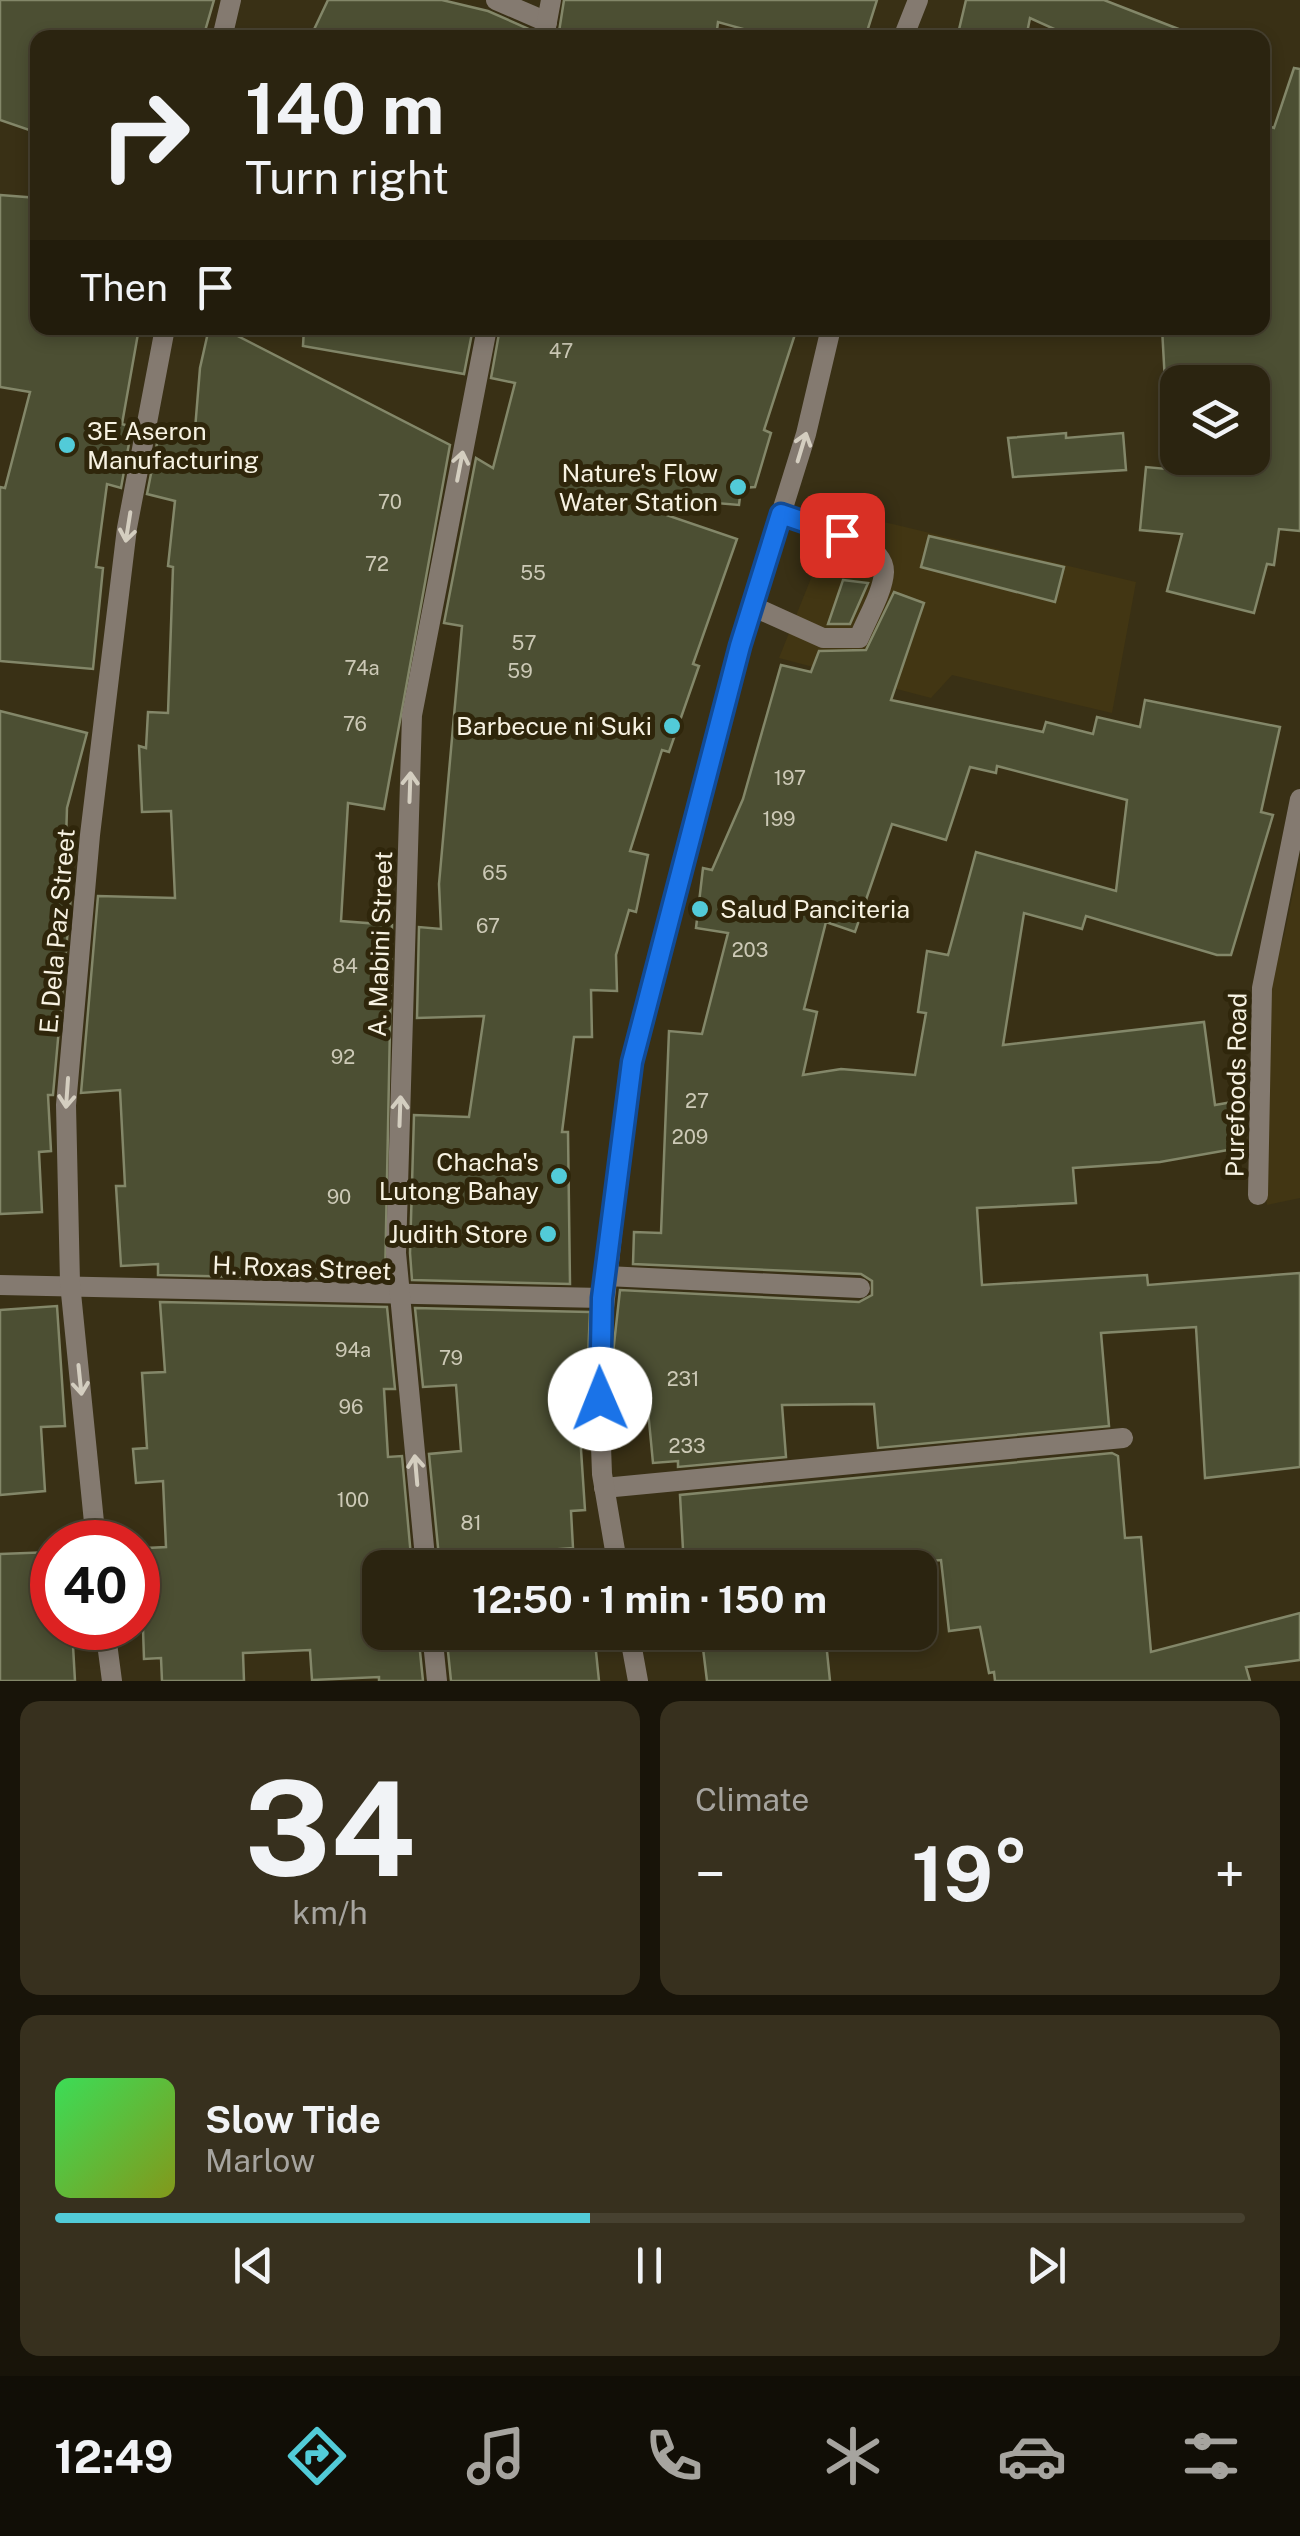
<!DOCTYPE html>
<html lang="en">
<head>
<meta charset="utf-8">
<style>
  body { margin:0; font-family:"Public Sans",sans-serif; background:#37301e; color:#f1f3f6; height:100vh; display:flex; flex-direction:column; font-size:38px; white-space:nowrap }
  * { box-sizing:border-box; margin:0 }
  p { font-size:32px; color:#a6a49f }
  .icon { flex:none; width:55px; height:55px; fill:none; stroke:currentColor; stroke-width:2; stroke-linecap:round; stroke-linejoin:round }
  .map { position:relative; height:1681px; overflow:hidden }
  .drawer { display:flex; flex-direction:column; gap:20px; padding:20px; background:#181409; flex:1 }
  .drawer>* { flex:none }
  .top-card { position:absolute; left:30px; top:30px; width:1240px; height:305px; border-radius:20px; box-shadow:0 5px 15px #0003,0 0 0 2px #474130; background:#2b2410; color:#f1f3f6; overflow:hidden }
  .controls { position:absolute; left:1160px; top:365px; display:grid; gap:20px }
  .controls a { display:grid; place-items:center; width:110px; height:110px; border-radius:20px; background:#2b2410; box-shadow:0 5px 15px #0003,0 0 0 2px #474130; font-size:50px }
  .speed { position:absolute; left:30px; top:1520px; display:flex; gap:20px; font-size:50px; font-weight:700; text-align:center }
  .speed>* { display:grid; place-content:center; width:130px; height:130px; border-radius:50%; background:#2b2410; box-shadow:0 5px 15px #0003,0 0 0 2px #474130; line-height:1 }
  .speed .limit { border:15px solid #d22; background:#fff; color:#111 }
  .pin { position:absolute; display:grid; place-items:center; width:85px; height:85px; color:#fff; margin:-42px; border-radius:20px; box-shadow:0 5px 15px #0006 }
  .me { position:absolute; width:110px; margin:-55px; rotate:359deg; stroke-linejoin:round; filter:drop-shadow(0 0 8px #0008) }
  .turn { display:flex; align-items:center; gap:35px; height:210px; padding:0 50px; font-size:45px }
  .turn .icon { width:130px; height:130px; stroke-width:2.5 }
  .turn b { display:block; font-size:70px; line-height:85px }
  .then { display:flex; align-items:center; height:95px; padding:0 50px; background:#0003; gap:20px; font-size:38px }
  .big { font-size:75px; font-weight:700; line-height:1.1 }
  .drawer .card { flex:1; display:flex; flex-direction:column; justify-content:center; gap:15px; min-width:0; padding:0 35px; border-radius:20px; background:#37301e }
  .drawer .dial { align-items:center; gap:0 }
  .dial b { font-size:130px; line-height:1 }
  .song { display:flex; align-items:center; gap:30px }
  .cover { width:120px; height:120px; border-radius:15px; background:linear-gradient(135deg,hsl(130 70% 55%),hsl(70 70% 35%)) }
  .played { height:10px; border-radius:5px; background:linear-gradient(90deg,#52cbd8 45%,#474130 45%) }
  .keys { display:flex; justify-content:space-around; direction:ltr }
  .heat { display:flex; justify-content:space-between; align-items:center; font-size:55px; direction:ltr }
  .drawer .tiles { flex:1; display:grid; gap:20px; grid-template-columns:1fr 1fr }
  .card:last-child { grid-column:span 2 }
  .trip { position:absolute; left:362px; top:1550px; width:575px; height:100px; border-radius:20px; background:#2b2410; box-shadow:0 5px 15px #0003,0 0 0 2px #474130; font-weight:700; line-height:100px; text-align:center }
  .menu { display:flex; height:160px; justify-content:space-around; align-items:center; background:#110e06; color:#a6a49f }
  .menu .icon { width:70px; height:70px }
  .menu .selected { color:#52cbd8 }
  .menu b { font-size:45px; color:#f1f3f6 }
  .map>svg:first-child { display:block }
</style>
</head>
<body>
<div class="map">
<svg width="1300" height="1681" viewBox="0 0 1300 1681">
  <rect width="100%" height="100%" fill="#393015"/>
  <!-- built -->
  <g fill="#423613">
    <path d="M838 511 1136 582 1112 713 952 675 931 698 779 658Z"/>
    <path d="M1300 859V1198L1267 1205 1254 1104 1262 997 1284 936Z"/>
  </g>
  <!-- building -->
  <g fill="#4c4f33" stroke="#838769" stroke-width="2.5" fill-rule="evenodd">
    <path d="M0 0H214L203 38H38V133L0 120Z"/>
    <path d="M328 0H442L488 11 531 30 530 38H310Z"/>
    <path d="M564 0H877L865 38H776L718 22 716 38H558Z"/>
    <path d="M966 0H1104L1194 35 1074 38 1030 18 1026 38H957Z"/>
    <path d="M1294 68 1300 69V531L1279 529 1274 565 1267 564 1254 613 1167 591 1182 534 1140 530 1146 467 1210 473V458H1252V382H1165L1162 328H1262V124L1274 128Z"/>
    <path d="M0 195 38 198V328H139L122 424 132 427 121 488 107 484 96 567 103 568 93 669 0 661V487L5 488 30 392 0 387Z"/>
    <path d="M209 328H222L450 445 384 809 348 803 341 921 392 925 385 1280 158 1275V1264L121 1266 116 1186H125L120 1090 81 1093 98 896 175 898 171 811 142 812 139 746 146 748 148 712 168 713 173 567 168 566 175 501 147 494 159 433 194 442 200 368Z"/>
    <path d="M304 328H473L464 374 303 346Z"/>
    <path d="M500 328H797L764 430 771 433 755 487 741 488 739 505 645 497 643 507 737 539 693 664 699 666 669 752 662 750 630 851 648 855 636 912 629 910 616 955 617 991 591 990 592 1037H574L562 1132H568L570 1284 412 1280 410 1253 414 1115 469 1117 484 1016 417 1018 419 927 441 929 439 884 462 626 444 623 476 458 493 468 515 383 491 378Z"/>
    <path d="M1066 433V438L1123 433 1126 470 1013 477 1008 438Z"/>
    <path d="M929 536 1064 567 1055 602 921 567Z"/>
    <path d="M843 580 868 583 850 624H828Z"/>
    <path d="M894 592 924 603 891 700 1043 732 1046 722 1093 734 1097 717 1140 727 1145 700 1280 727 1261 812 1273 815 1231 955H1217L1086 916 1082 929 1024 913 1003 1045 1204 1022 1215 1105 1238 1101 1245 1147 1160 1162 1073 1168 1076 1203 977 1208 982 1285 1147 1275 1148 1285 1300 1273V1467L1205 1478 1196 1327 1101 1333 1109 1426 878 1448 874 1404 782 1405 786 1457 678 1467V1461L653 1463 647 1400 613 1402 612 1362 620 1290 859 1302 872 1295V1281L861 1274 633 1264 634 1232 661 1233 669 1031 702 1034 728 933 696 928 703 868 712 870 743 799 781 665 811 672 819 651 866 650ZM997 766 1127 800 1116 891 976 852 948 955 927 951 918 1012 926 1013 915 1075 841 1069 803 1075 817 1012 804 1009 826 922 855 932 892 824 946 840 970 767 996 773Z"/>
    <path d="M0 711 87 733 67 808 65 873 71 895 53 1095H48L51 1151 39 1152 42 1212 0 1214Z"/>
    <path d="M160 1302 387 1307 395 1389H384L388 1457 402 1456 412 1568H380V1632H418L423 1681H379V1677L312 1680 310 1650 243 1653 244 1681H162L161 1658 144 1659 142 1599H150L147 1548 166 1547 163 1481 136 1483 133 1449 147 1448 142 1373 165 1372Z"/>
    <path d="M57 1306 65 1426 41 1427 45 1491 0 1495V1310Z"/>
    <path d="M415 1308 590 1312 586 1403 578 1404 585 1510 571 1511 573 1548 511 1553 512 1568H440L429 1454 461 1451 456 1385 423 1387Z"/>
    <path d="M1112 1453 1118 1456 1125 1538 1141 1537 1151 1652 1300 1613V1660L1246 1667 1250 1681H995L994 1672 989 1673 980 1627 949 1631 941 1560 851 1568H821V1564L684 1568 680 1495Z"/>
    <path d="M52 1552V1628H72L75 1681H0V1554Z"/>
    <path d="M446 1632H594L599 1681H451Z"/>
    <path d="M701 1632H825L830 1681H707Z"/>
  </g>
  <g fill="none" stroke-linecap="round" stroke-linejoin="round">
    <!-- service -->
    <g stroke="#847a70" stroke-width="20">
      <path d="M752 606 823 638H859C867 618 883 592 884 572 885 538 808 523 781 514"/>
      <path d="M604 1488 1123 1438"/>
    </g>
    <!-- minor -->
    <g stroke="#847a70" stroke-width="20">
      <path d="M496 0 547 22"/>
      <path d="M544 38 551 0"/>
      <path d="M1258 1195 1262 988 1300 799"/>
      <path d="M606 1276 860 1288"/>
      <path d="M0 1285 602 1298"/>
      <path d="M426 1568 396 1253 412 715 487 328"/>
      <path d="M432 1632 437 1681"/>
    </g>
    <!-- tertiary -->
    <g stroke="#847a70" stroke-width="20">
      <path d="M222 38 231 0"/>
      <path d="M903 38 918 0"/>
      <path d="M96 1542 70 1283 66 1105 90 835 127 528 165 328"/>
      <path d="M618 1568 602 1474 598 1362 631 1062 740 646 806 434 831 328"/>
      <path d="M105 1628 112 1681"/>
      <path d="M629 1632 638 1681"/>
    </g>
  </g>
  <!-- one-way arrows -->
  <defs><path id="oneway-shaft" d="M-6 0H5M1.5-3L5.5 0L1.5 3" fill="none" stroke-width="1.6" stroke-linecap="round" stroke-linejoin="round" transform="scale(2.5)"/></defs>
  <g stroke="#d4cec0">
    <use href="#oneway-shaft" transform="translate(802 447) rotate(-73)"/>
    <use href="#oneway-shaft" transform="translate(460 466) rotate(-79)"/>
    <use href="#oneway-shaft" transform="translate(128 527) rotate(99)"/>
    <use href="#oneway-shaft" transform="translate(410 787) rotate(-88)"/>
    <use href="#oneway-shaft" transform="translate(67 1093) rotate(94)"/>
    <use href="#oneway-shaft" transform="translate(400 1111) rotate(-88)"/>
    <use href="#oneway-shaft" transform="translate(80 1380) rotate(84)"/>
    <use href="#oneway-shaft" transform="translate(416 1470) rotate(-95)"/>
  </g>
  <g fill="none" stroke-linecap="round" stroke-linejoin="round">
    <defs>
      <path id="route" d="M600 1399 602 1298 632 1062 740 646 781 514 842 535"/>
    </defs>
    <!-- route casing -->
    <use href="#route" stroke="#114b97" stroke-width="25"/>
    <!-- route -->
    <use href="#route" stroke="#1a73e8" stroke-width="18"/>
  </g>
  <!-- markers -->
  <g fill="#52cbd8" stroke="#2f260b" stroke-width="4">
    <circle cx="67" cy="445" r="10"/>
    <circle cx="738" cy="487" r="10"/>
    <circle cx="672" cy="726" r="10"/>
    <circle cx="700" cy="909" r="10"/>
    <circle cx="559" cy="1176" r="10"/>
    <circle cx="548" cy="1234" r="10"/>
  </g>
  <g text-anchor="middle" stroke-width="10" stroke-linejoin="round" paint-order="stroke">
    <!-- number labels -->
    <g font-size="20" fill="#ccc9b6">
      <text x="561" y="358">47</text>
      <text x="390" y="509">70</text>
      <text x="377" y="571">72</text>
      <text x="533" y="580">55</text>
      <text x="524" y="650">57</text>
      <text x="362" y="675">74a</text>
      <text x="520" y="678">59</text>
      <text x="355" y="731">76</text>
      <text x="790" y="785">197</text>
      <text x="779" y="826">199</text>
      <text x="495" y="880">65</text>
      <text x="488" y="933">67</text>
      <text x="750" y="957">203</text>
      <text x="345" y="973">84</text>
      <text x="343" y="1064">92</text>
      <text x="697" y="1108">27</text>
      <text x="690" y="1144">209</text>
      <text x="339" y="1204">90</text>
      <text x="353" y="1357">94a</text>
      <text x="451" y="1365">79</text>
      <text x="683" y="1386">231</text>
      <text x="351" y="1414">96</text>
      <text x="687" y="1453">233</text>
      <text x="353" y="1507">100</text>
      <text x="471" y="1530">81</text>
    </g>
    <!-- poi labels -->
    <g font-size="25" fill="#f7f2e2" stroke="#2f260b" text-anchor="end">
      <text x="87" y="440" text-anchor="start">3E Aseron<tspan x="87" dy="29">Manufacturing</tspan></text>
      <text x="718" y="482">Nature's Flow<tspan x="718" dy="29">Water Station</tspan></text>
      <text x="652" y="735">Barbecue ni Suki</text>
      <text x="720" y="918" text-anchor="start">Salud Panciteria</text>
      <text x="539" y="1171">Chacha's<tspan x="539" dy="29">Lutong Bahay</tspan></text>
      <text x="528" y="1243">Judith Store</text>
    </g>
    <!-- street labels -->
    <g font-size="25" fill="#f7f2e2" stroke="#2f260b">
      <text transform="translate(57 931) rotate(-85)" y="9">E. Dela Paz Street</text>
      <text transform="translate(380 944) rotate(-88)" y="9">A. Mabini Street</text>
      <text transform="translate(1236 1085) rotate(-89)" y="9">Purefoods Road</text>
      <text transform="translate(302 1268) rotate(2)" y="9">H. Roxas Street</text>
    </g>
  </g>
</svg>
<div class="controls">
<a><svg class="icon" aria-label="layers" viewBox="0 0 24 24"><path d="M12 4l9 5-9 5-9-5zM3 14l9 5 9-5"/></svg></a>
</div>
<div class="speed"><div class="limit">40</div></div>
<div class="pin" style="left:842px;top:535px;background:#d93025"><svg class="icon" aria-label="arrive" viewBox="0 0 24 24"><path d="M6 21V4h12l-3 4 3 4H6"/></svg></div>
<svg class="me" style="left:600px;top:1399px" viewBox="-20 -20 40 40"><circle r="19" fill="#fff"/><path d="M0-13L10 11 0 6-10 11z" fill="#1a73e8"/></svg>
<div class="trip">12:50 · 1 min · 150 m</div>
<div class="top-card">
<div class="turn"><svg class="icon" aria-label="right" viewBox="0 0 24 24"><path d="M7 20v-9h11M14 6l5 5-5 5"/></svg><div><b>140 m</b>Turn right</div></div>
<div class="then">Then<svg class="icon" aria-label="arrive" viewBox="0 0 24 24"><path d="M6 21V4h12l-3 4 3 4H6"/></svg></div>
</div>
</div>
<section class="drawer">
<div class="tiles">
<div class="card dial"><b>34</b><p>km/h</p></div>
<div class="card"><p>Climate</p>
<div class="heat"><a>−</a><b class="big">19°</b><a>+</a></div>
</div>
<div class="card">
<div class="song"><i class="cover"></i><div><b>Slow Tide</b><p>Marlow</p></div></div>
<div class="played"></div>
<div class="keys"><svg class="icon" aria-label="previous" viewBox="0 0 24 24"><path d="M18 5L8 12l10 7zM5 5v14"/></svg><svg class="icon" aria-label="pause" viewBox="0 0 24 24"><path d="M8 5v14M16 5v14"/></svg><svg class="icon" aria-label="next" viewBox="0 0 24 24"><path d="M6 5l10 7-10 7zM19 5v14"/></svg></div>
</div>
</div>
</section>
<nav class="menu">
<b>12:49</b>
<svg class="icon selected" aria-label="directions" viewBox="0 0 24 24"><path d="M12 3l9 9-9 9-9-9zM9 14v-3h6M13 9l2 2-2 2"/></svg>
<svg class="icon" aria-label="music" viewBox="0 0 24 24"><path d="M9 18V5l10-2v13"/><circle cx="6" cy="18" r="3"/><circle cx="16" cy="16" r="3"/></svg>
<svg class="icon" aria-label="phone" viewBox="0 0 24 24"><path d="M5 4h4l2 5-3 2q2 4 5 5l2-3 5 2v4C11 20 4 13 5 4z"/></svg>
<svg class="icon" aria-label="climate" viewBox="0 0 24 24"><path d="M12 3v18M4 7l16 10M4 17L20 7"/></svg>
<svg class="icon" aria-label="car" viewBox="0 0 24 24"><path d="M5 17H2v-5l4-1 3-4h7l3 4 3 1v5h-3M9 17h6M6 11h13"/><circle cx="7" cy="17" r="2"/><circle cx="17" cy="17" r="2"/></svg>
<svg class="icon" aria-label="filters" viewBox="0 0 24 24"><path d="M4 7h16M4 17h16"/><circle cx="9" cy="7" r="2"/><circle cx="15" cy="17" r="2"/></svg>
</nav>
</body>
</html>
